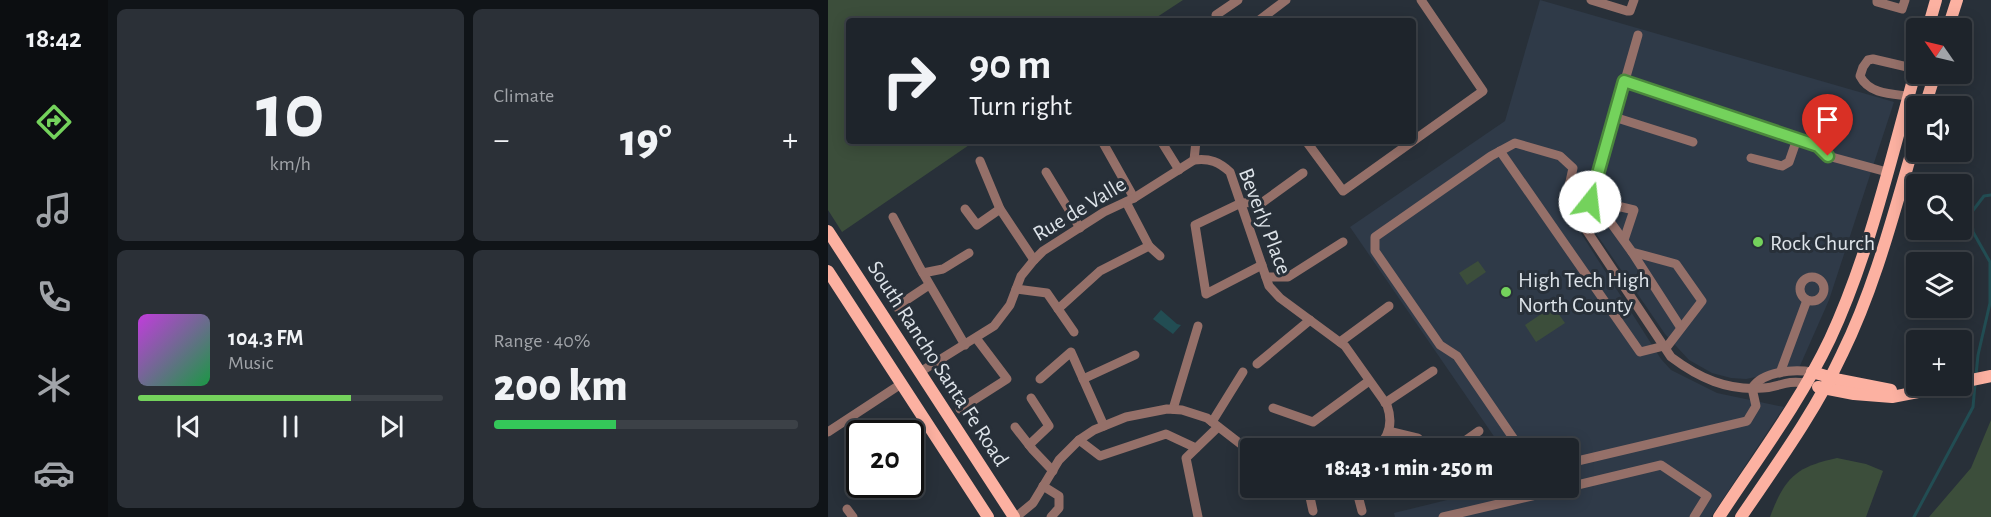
<!DOCTYPE html>
<html lang="en">
<head>
<meta charset="utf-8">
<style>
  body { margin:0; font-family:"Alegreya Sans",sans-serif; background:#2b3037; color:#f1f3f6; height:100vh; display:flex; flex-direction:column; font-size:22px; white-space:nowrap }
  * { box-sizing:border-box; margin:0 }
  p { font-size:20px; color:#a1a4a9 }
  .icon { flex:none; width:33px; height:33px; fill:none; stroke:currentColor; stroke-width:2; stroke-linecap:round; stroke-linejoin:round }
  .map { position:relative; flex:1; overflow:hidden }
  .drawer { display:flex; flex-direction:column; gap:9px; padding:9px; background:#101418; width:720px }
  .drawer>* { flex:none }
  .banner { position:absolute; left:18px; top:18px; width:570px; height:126px; border-radius:6px; box-shadow:0 3px 15px #0003,0 0 0 2px #3c4147; background:#1e242b; color:#f1f3f6; overflow:hidden }
  .needle { width:39px; rotate:304deg }
  .buttons { position:absolute; left:1078px; top:18px; display:grid; gap:12px }
  .buttons a { display:grid; place-items:center; width:66px; height:66px; border-radius:6px; background:#1e242b; box-shadow:0 3px 15px #0003,0 0 0 2px #3c4147; font-size:30px }
  .speed { position:absolute; left:18px; top:420px; display:flex; gap:12px; font-size:30px; font-weight:700; text-align:center }
  .speed>* { display:grid; place-content:center; width:78px; height:78px; border-radius:50%; background:#1e242b; box-shadow:0 3px 15px #0003,0 0 0 2px #3c4147; line-height:1 }
  .speed .limit { border:3px solid #111; border-radius:9px; background:#fff; color:#111 }
  .pin { position:absolute; display:grid; place-items:center; width:51px; height:51px; color:#fff; margin:-62px -26px; border-radius:50% 50% 50% 0; rotate:-45deg; box-shadow:0 0 6px #0007 }
  .pin .icon { rotate:45deg }
  .me { position:absolute; width:66px; margin:-33px; rotate:16deg; stroke-linejoin:round; filter:drop-shadow(0 0 4px #0008) }
  .turn { display:flex; align-items:center; gap:21px; height:126px; padding:0 24px; font-size:27px }
  .turn .icon { width:78px; height:78px; stroke-width:2.5 }
  .turn b { display:block; font-size:42px; line-height:51px }
  .big { font-size:45px; font-weight:800; line-height:1.1 }
  .drawer .widget { flex:1; display:flex; flex-direction:column; justify-content:center; gap:9px; min-width:0; padding:0 21px; border-radius:9px; background:#2b3037 }
  .drawer .dial { align-items:center; gap:0 }
  .dial b { font-size:78px; line-height:1 }
  .song { display:flex; align-items:center; gap:18px }
  .cover { width:72px; height:72px; border-radius:9px; background:linear-gradient(135deg,hsl(290 70% 55%),hsl(140 70% 35%)) }
  .played { height:6px; border-radius:3px; background:linear-gradient(90deg,#74d25c 70%,#3c4147 70%) }
  .keys { display:flex; justify-content:space-around; direction:ltr }
  .heat { display:flex; justify-content:space-between; align-items:center; font-size:33px; direction:ltr }
  .charge { height:9px; border-radius:4px; background:linear-gradient(90deg,#34c759 40%,#3c4147 0) }
  .drawer .tiles { flex:1; display:grid; gap:9px; grid-template-columns:repeat(2,1fr) }
  .trip { position:absolute; left:412px; top:438px; width:339px; height:60px; border-radius:6px; background:#1e242b; box-shadow:0 3px 15px #0003,0 0 0 2px #3c4147; font-weight:800; line-height:60px; text-align:center }
  main { display:flex; flex:1; min-height:0 }
  .tab-bar { display:flex; flex-direction:column; width:108px; justify-content:space-around; align-items:center; background:#0c0e11; color:#a1a4a9 }
  .tab-bar .icon { width:42px; height:42px }
  .tab-bar .selected { color:#74d25c }
  .tab-bar b { font-size:27px; color:#f1f3f6 }
  .map>svg:first-child { display:block }
</style>
</head>
<body>
<main>
<nav class="tab-bar">
<b>18:42</b>
<svg class="icon selected" aria-label="directions" viewBox="0 0 24 24"><path d="M12 3l9 9-9 9-9-9zM9 14v-3h6M13 9l2 2-2 2"/></svg>
<svg class="icon" aria-label="music" viewBox="0 0 24 24"><path d="M9 18V5l10-2v13"/><circle cx="6" cy="18" r="3"/><circle cx="16" cy="16" r="3"/></svg>
<svg class="icon" aria-label="phone" viewBox="0 0 24 24"><path d="M5 4h4l2 5-3 2q2 4 5 5l2-3 5 2v4C11 20 4 13 5 4z"/></svg>
<svg class="icon" aria-label="climate" viewBox="0 0 24 24"><path d="M12 3v18M4 7l16 10M4 17L20 7"/></svg>
<svg class="icon" aria-label="car" viewBox="0 0 24 24"><path d="M5 17H2v-5l4-1 3-4h7l3 4 3 1v5h-3M9 17h6M6 11h13"/><circle cx="7" cy="17" r="2"/><circle cx="17" cy="17" r="2"/></svg>
</nav>
<section class="drawer">
<div class="tiles">
<div class="widget dial"><b>10</b><p>km/h</p></div>
<div class="widget"><p>Climate</p>
<div class="heat"><a>−</a><b class="big">19°</b><a>+</a></div>
</div>
<div class="widget">
<div class="song"><i class="cover"></i><div><b>104.3 FM</b><p>Music</p></div></div>
<div class="played"></div>
<div class="keys"><svg class="icon" aria-label="previous" viewBox="0 0 24 24"><path d="M18 5L8 12l10 7zM5 5v14"/></svg><svg class="icon" aria-label="pause" viewBox="0 0 24 24"><path d="M8 5v14M16 5v14"/></svg><svg class="icon" aria-label="next" viewBox="0 0 24 24"><path d="M6 5l10 7-10 7zM19 5v14"/></svg></div>
</div>
<div class="widget"><p>Range · 40%</p><b class="big">200 km</b><div class="charge"></div></div>
</div>
</section>
<div class="map">
<svg width="1163" height="517" viewBox="0 0 1163 517">
  <rect width="100%" height="100%" fill="#283039"/>
  <!-- built -->
  <path fill="#2f3a48" d="M712 0 1066 102 1001 300 971 368 918 379 903 378 884 373 861 360 837 334 765 229 755 206 749 227 833 359 843 370 889 393 956 407 883 517H567L566 513 668 488H741V448H674L522 227 677 121Z"/>
  <!-- green -->
  <g fill="#3c4e3b">
    <path d="M0 0H355L323 21H21V141H147L14 232 0 210Z"/>
    <path d="M650 261 658 272 639 285 631 273Z"/>
    <path d="M725 306 737 323 708 342 697 325Z"/>
    <path d="M1163 420V517H1101L1143 468Z"/>
    <path d="M1009 458 1038 464 1055 471 1038 517H942C957 477 968 467 1009 458Z"/>
  </g>
  <!-- water -->
  <path fill="#224d53" d="M333 310 349 324 353 325 345 334 325 319Z"/>
  <g fill="none" stroke-linecap="round" stroke-linejoin="round">
    <!-- stream -->
    <g stroke="#224d53" stroke-width="3">
      <path d="M1148 375 1150 355 1162 303V262L1145 232 1143 213 1156 196 1163 195"/>
      <path d="M1086 517 1145 407 1147 384"/>
    </g>
    <!-- minor -->
    <g stroke="#957069" stroke-width="9">
      <path d="M763 0 799 11H802L806 0"/>
      <path d="M1049 0V2L1074 9 1077 0"/>
      <path d="M392 21 388 15 410 0"/>
      <path d="M430 21 458 0"/>
      <path d="M796 81 990 146 1000 156 1059 172"/>
      <path d="M1080 96C1063 94 1041 94 1032 76L1035 67 1040 60 1045 59 1088 69"/>
      <path d="M786 117 865 142"/>
      <path d="M274 141 306 198"/>
      <path d="M333 141 351 170"/>
      <path d="M478 141 515 191 655 91 593 0"/>
      <path d="M672 151 812 352 836 346"/>
      <path d="M923 158 954 166 961 162 969 139"/>
      <path d="M366 160 368 141"/>
      <path d="M152 161 172 209 206 260"/>
      <path d="M218 172 252 228"/>
      <path d="M762 202 810 35"/>
      <path d="M137 209 149 225 172 209"/>
      <path d="M773 209 785 205 806 210 796 240"/>
      <path d="M65 217 92 268 137 345"/>
      <path d="M753 222 762 202 773 209 804 252 848 264 874 301 838 348"/>
      <path d="M321 246 332 256"/>
      <path d="M804 252 853 328"/>
      <path d="M434 265 378 294 367 225 413 203 435 202 475 173"/>
      <path d="M95 273 115 269 141 253"/>
      <path d="M438 277H460L515 242"/>
      <circle cx="984" cy="289" r="12"/>
      <path d="M188 289 219 293 246 332"/>
      <path d="M68 307 101 285"/>
      <path d="M230 309 272 271 321 246 298 202"/>
      <path d="M512 342 561 306"/>
      <path d="M429 364 482 320"/>
      <path d="M92 372 166 326 182 305 193 276 206 260 215 251 276 212 306 198 366 160C382 158 391 162 402 172L441 286 452 298 517 346 559 405C565 422 562 436 549 448"/>
      <path d="M952 373 979 300"/>
      <path d="M212 379 243 352 276 426"/>
      <path d="M255 379 307 355"/>
      <path d="M924 388C935 371 966 369 984 372"/>
      <path d="M557 403 605 371"/>
      <path d="M445 408 485 422 541 381"/>
      <path d="M132 409 179 379 148 338"/>
      <path d="M345 409 370 326"/>
      <path d="M384 422 415 372"/>
      <path d="M187 427 205 450 225 471"/>
      <path d="M561 431 590 438 597 448"/>
      <path d="M0 432 73 384"/>
      <path d="M251 440 272 456 338 434 368 448"/>
      <path d="M201 445 221 426 203 398"/>
      <path d="M627 448 651 431"/>
      <path d="M692 448 629 356 612 345 547 251V237L663 156 687 143 732 156 745 168 740 191 743 207 843 357C871 378 899 391 935 388 952 387 957 380 977 383"/>
      <path d="M741 463 919 421 928 406 924 388"/>
      <path d="M215 486 231 496V508L223 517"/>
      <path d="M741 487 833 465 879 496 866 517"/>
      <path d="M480 488 485 511"/>
      <path d="M528 488 534 511"/>
      <path d="M19 509 25 517"/>
      <path d="M188 517 205 503 231 460 251 440 266 430 298 417 339 409 354 410 379 418 423 452"/>
      <path d="M370 517 358 458 390 427"/>
      <path d="M615 517 738 488"/>
    </g>
    <!-- major -->
    <g stroke="#fcb1a1" stroke-width="12">
      <path d="M1100 28 1108 0"/>
      <path d="M1120 28 1129 0"/>
      <path d="M1097 106 1107 74"/>
      <path d="M0 231 186 517"/>
      <path d="M0 271 160 517"/>
      <path d="M984 372 1012 380 1063 390"/>
      <path d="M1134 382 1163 376"/>
      <path d="M990 387 1026 394 1064 397 1121 386"/>
      <path d="M891 517C929 459 972 402 1002 339 1042 253 1063 157 1089 66"/>
      <path d="M913 517C949 464 987 412 1014 354 1048 285 1067 208 1089 134"/>
    </g>
  </g>
  <g fill="none" stroke-linecap="round" stroke-linejoin="round">
    <defs>
      <path id="route" d="M762 202 796 81 990 146 1000 156"/>
    </defs>
    <!-- route casing -->
    <use href="#route" stroke="#4b883c" stroke-width="15"/>
    <!-- route -->
    <use href="#route" stroke="#74d25c" stroke-width="10"/>
  </g>
  <!-- markers -->
  <g fill="#74d25c" stroke="#283039" stroke-width="2">
    <circle cx="930" cy="242" r="6"/>
    <circle cx="678" cy="292" r="6"/>
  </g>
  <g text-anchor="middle" stroke-width="6" stroke-linejoin="round" paint-order="stroke">
    <!-- street labels -->
    <g font-size="22" fill="#dde3e9" stroke="#283039">
      <text transform="translate(251 208) rotate(-31)" y="8">Rue de Valle</text>
      <text transform="translate(438 221) rotate(69)" y="8">Beverly Place</text>
      <text transform="translate(111 363) rotate(57)" y="8">South Rancho Santa Fe Road</text>
    </g>
    <!-- poi labels -->
    <g font-size="22" fill="#dde3e9" stroke="#283039" text-anchor="start">
      <text x="942" y="250">Rock Church</text>
      <text x="690" y="287">High Tech High<tspan x="690" dy="25">North County</tspan></text>
    </g>
  </g>
</svg>
<div class="buttons">
<a><svg class="needle" viewBox="-14 -14 28 28"><path d="M0-13l5 13h-10z" fill="#e53935"/><path d="M0 13l5-13h-10z" fill="#a1a4a9"/></svg></a>
<a><svg class="icon" aria-label="sound" viewBox="0 0 24 24"><path d="M4 9h4l5-4v14l-5-4H4zM17 9q2 3 0 6"/></svg></a>
<a><svg class="icon" aria-label="search" viewBox="0 0 24 24"><circle cx="10" cy="10" r="6"/><path d="M15 15l6 6"/></svg></a>
<a><svg class="icon" aria-label="layers" viewBox="0 0 24 24"><path d="M12 4l9 5-9 5-9-5zM3 14l9 5 9-5"/></svg></a>
<a>+</a>
</div>
<div class="speed"><div class="limit">20</div></div>
<div class="pin" style="left:1000px;top:156px;background:#d93025"><svg class="icon" aria-label="arrive" viewBox="0 0 24 24"><path d="M6 21V4h12l-3 4 3 4H6"/></svg></div>
<svg class="me" style="left:762px;top:202px" viewBox="-20 -20 40 40"><circle r="19" fill="#fff"/><path d="M0-13L10 11 0 6-10 11z" fill="#74d25c"/></svg>
<div class="trip">18:43 · 1 min · 250 m</div>
<div class="banner">
<div class="turn"><svg class="icon" aria-label="right" viewBox="0 0 24 24"><path d="M7 20v-9h11M14 6l5 5-5 5"/></svg><div><b>90 m</b>Turn right</div></div>
</div>
</div>
</main>
</body>
</html>
